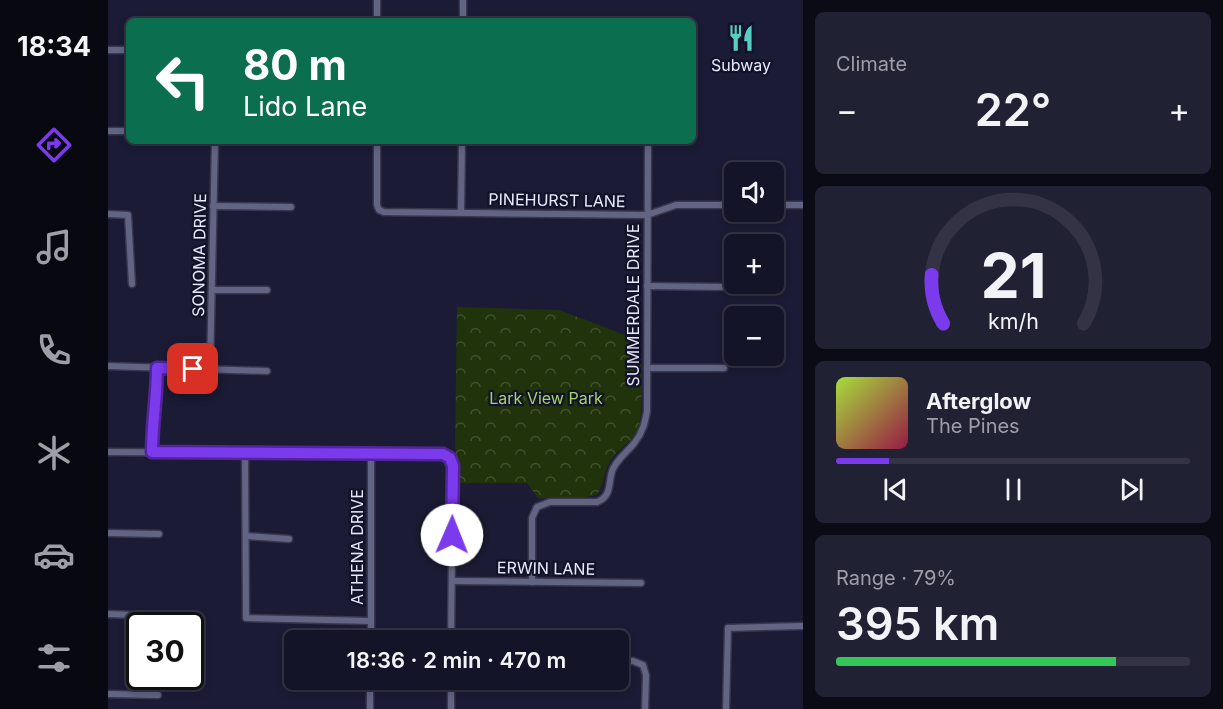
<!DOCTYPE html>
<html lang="en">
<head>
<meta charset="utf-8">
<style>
  body { margin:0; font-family:Inter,sans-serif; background:#212134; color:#f1f3f6; height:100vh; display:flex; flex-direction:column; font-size:22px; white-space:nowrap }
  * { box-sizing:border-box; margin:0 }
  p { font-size:20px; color:#9d9ea8 }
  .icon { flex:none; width:33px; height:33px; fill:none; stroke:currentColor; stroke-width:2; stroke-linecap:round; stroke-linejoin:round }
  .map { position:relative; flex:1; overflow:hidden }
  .drawer { display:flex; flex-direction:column; gap:12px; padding:12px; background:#0b0b16; width:420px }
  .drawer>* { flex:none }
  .banner { position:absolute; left:18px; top:18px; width:570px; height:126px; border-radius:9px; box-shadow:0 3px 9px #0003,0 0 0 2px #333345; background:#0b6e4f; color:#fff; overflow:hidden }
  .fabs { position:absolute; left:616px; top:162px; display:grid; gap:12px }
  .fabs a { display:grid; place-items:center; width:60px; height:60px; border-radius:9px; background:#141428; box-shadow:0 3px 9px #0003,0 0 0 2px #333345; font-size:30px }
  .speed { position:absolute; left:18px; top:612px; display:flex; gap:12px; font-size:30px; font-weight:700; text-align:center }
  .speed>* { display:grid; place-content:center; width:78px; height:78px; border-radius:50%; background:#141428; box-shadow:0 3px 9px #0003,0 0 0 2px #333345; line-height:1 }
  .speed .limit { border:3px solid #111; border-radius:9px; background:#fff; color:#111 }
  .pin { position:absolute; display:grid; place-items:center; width:51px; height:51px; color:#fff; margin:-26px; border-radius:12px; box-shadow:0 3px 9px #0006 }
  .me { position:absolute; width:66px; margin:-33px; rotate:1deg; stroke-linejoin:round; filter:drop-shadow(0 0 4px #0008) }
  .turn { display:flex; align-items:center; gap:21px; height:126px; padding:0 18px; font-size:27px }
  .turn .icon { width:78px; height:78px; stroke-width:2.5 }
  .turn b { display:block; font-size:42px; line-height:51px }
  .big { font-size:45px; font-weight:600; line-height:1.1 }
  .drawer .tile { flex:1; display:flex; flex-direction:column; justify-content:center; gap:9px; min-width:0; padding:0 21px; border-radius:9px; background:#212134 }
  .drawer .dial { align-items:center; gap:0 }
  .dial svg { height:156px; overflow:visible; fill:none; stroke:#333345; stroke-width:7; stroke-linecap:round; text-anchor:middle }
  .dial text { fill:#f1f3f6; stroke:none }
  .song { display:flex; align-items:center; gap:18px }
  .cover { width:72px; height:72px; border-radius:9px; background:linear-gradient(135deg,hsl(80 70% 55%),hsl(340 70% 35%)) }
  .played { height:6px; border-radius:3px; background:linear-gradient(90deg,#7c3aed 15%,#333345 15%) }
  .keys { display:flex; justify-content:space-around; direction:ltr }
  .heat { display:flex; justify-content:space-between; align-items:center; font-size:33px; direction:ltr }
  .charge { height:9px; border-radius:4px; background:linear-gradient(90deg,#34c759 79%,#333345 0) }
  .trip { position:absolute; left:176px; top:630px; width:345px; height:60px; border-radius:9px; background:#141428; box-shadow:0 3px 9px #0003,0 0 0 2px #333345; font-weight:600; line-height:60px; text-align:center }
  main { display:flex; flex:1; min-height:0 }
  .tab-bar { display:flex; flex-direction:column; width:108px; justify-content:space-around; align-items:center; background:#080810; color:#9d9ea8 }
  .tab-bar .icon { width:42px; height:42px }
  .tab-bar .selected { color:#7c3aed }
  .tab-bar b { font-size:27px; color:#f1f3f6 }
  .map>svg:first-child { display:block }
</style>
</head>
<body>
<main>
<nav class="tab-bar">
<b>18:34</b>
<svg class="icon selected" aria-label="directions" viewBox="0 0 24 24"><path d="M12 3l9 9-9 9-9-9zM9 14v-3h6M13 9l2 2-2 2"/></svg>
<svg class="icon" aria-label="music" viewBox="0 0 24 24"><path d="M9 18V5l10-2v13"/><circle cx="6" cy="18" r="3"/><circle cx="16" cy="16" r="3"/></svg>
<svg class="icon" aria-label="phone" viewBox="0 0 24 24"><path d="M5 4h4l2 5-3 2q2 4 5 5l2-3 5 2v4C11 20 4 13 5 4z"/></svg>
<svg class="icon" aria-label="climate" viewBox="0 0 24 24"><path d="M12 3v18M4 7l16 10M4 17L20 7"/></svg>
<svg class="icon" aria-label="car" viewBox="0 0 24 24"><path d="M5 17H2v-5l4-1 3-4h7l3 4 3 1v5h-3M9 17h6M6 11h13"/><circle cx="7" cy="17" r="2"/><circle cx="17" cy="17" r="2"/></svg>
<svg class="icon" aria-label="filters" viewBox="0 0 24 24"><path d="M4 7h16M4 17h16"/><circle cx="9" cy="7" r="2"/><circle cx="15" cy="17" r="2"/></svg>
</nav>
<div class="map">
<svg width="695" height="709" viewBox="0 0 695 709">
  <defs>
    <pattern id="forest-crowns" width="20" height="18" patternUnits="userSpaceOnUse" patternTransform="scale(1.5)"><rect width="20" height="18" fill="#21330a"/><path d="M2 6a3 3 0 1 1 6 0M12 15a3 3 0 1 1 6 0" fill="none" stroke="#41512f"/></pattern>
  </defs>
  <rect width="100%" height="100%" fill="#1b1b35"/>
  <!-- forest -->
  <path fill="url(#forest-crowns)" d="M349 307 451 310 533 341C533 361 536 412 530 429 524 443 509 449 502 461 496 472 496 485 489 495L467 499 430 498 419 483H350L347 444Z"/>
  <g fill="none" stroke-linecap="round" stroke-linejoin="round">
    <defs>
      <g id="minor">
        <path d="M269 0V21"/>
        <path d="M355 21V0"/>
        <path d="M0 50H21"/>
        <path d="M0 131H21"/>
        <path d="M269 141V205L271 210 276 212 539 215 568 205H627"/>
        <path d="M666 205H695"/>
        <path d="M105 206 183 207"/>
        <path d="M353 212 354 141"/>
        <path d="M0 214 20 215 24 284"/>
        <path d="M539 286 619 287"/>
        <path d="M104 290H159"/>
        <path d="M0 366 159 371"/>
        <path d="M539 368H616"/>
        <path d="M102 369 107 141"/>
        <path d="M0 452 335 454 342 458 345 466 343 640"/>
        <path d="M43 452C44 424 49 396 49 368"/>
        <path d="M137 453 138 618 263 621"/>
        <path d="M0 533 51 534"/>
        <path d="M138 536 181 539"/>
        <path d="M344 581 533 583"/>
        <path d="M424 582V518L429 507 442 502H489C504 496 500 484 504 471 509 458 520 452 527 442 535 432 537 422 539 411L540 141"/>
        <path d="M0 614 52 616"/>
        <path d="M263 640V453"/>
        <path d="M510 661H525L535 665 538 675 537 709"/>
        <path d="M0 694 50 695"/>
        <path d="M262 709V680"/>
        <path d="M343 709V680"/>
        <path d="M618 709 620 628 695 626"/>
      </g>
    </defs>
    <!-- minor casing -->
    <use href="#minor" stroke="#38374d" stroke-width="9"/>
    <!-- minor -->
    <use href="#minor" stroke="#626483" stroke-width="6"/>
  </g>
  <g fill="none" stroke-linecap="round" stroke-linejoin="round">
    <defs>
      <path id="route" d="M85 369 49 368C49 396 44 424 44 452L335 454 342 458 345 466 344 535"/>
    </defs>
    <!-- route casing -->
    <use href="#route" stroke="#51269a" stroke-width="15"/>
    <!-- route -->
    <use href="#route" stroke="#7c3aed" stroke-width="10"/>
  </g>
  <!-- icons -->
  <defs>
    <symbol id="restaurant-bare" viewBox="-9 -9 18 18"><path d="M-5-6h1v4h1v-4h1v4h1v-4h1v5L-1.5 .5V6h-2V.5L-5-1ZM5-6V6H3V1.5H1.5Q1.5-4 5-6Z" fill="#58cec0" stroke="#12122b" stroke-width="2.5" paint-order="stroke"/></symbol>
  </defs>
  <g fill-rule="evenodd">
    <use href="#restaurant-bare" x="614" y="19" width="38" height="38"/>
  </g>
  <g text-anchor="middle" stroke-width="4.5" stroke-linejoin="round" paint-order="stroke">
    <!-- poi labels -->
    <g font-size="16" fill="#e8eafc" stroke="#12122b">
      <text x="633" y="71">Subway</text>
    </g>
    <!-- street labels -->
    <g font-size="16" fill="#e8eafc" stroke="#12122b">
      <text transform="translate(449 200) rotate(1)" y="6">PINEHURST LANE</text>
      <text transform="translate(91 255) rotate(-89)" y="6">SONOMA DRIVE</text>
      <text transform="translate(525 305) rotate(-90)" y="6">SUMMERDALE DRIVE</text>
      <text transform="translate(249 547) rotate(-90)" y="6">ATHENA DRIVE</text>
      <text transform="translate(438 568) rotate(1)" y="6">ERWIN LANE</text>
    </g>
    <!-- park labels -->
    <g font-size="16" fill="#a2d566" stroke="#12122b">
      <text x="438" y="404">Lark View Park</text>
    </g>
  </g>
</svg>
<div class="fabs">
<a><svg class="icon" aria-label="sound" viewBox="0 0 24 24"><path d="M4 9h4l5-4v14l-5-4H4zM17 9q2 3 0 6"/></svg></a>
<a>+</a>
<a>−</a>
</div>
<div class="speed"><div class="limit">30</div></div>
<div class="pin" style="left:85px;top:369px;background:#d93025"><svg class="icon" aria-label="arrive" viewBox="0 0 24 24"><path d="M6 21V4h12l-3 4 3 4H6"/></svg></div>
<svg class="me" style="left:344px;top:535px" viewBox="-20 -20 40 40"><circle r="19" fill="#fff"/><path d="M0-13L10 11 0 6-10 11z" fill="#7c3aed"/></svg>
<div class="trip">18:36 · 2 min · 470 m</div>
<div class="banner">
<div class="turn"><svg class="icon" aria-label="left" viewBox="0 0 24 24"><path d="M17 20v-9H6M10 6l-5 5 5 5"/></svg><div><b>80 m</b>Lido Lane</div></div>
</div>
</div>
<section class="drawer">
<div class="tile"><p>Climate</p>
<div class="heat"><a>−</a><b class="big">22°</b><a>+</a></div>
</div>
<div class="tile dial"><svg viewBox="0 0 100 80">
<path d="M14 69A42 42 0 1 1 86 69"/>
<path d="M14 69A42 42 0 0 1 8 44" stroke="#7c3aed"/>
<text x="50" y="56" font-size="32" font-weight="700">21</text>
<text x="50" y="72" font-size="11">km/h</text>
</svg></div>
<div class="tile">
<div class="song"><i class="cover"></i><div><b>Afterglow</b><p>The Pines</p></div></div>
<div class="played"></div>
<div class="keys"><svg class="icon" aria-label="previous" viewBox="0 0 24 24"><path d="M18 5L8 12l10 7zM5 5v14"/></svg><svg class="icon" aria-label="pause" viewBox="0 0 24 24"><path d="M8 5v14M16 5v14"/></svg><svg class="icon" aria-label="next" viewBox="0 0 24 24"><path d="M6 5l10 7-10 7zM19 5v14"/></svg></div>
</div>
<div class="tile"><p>Range · 79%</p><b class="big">395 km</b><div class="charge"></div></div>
</section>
</main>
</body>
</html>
